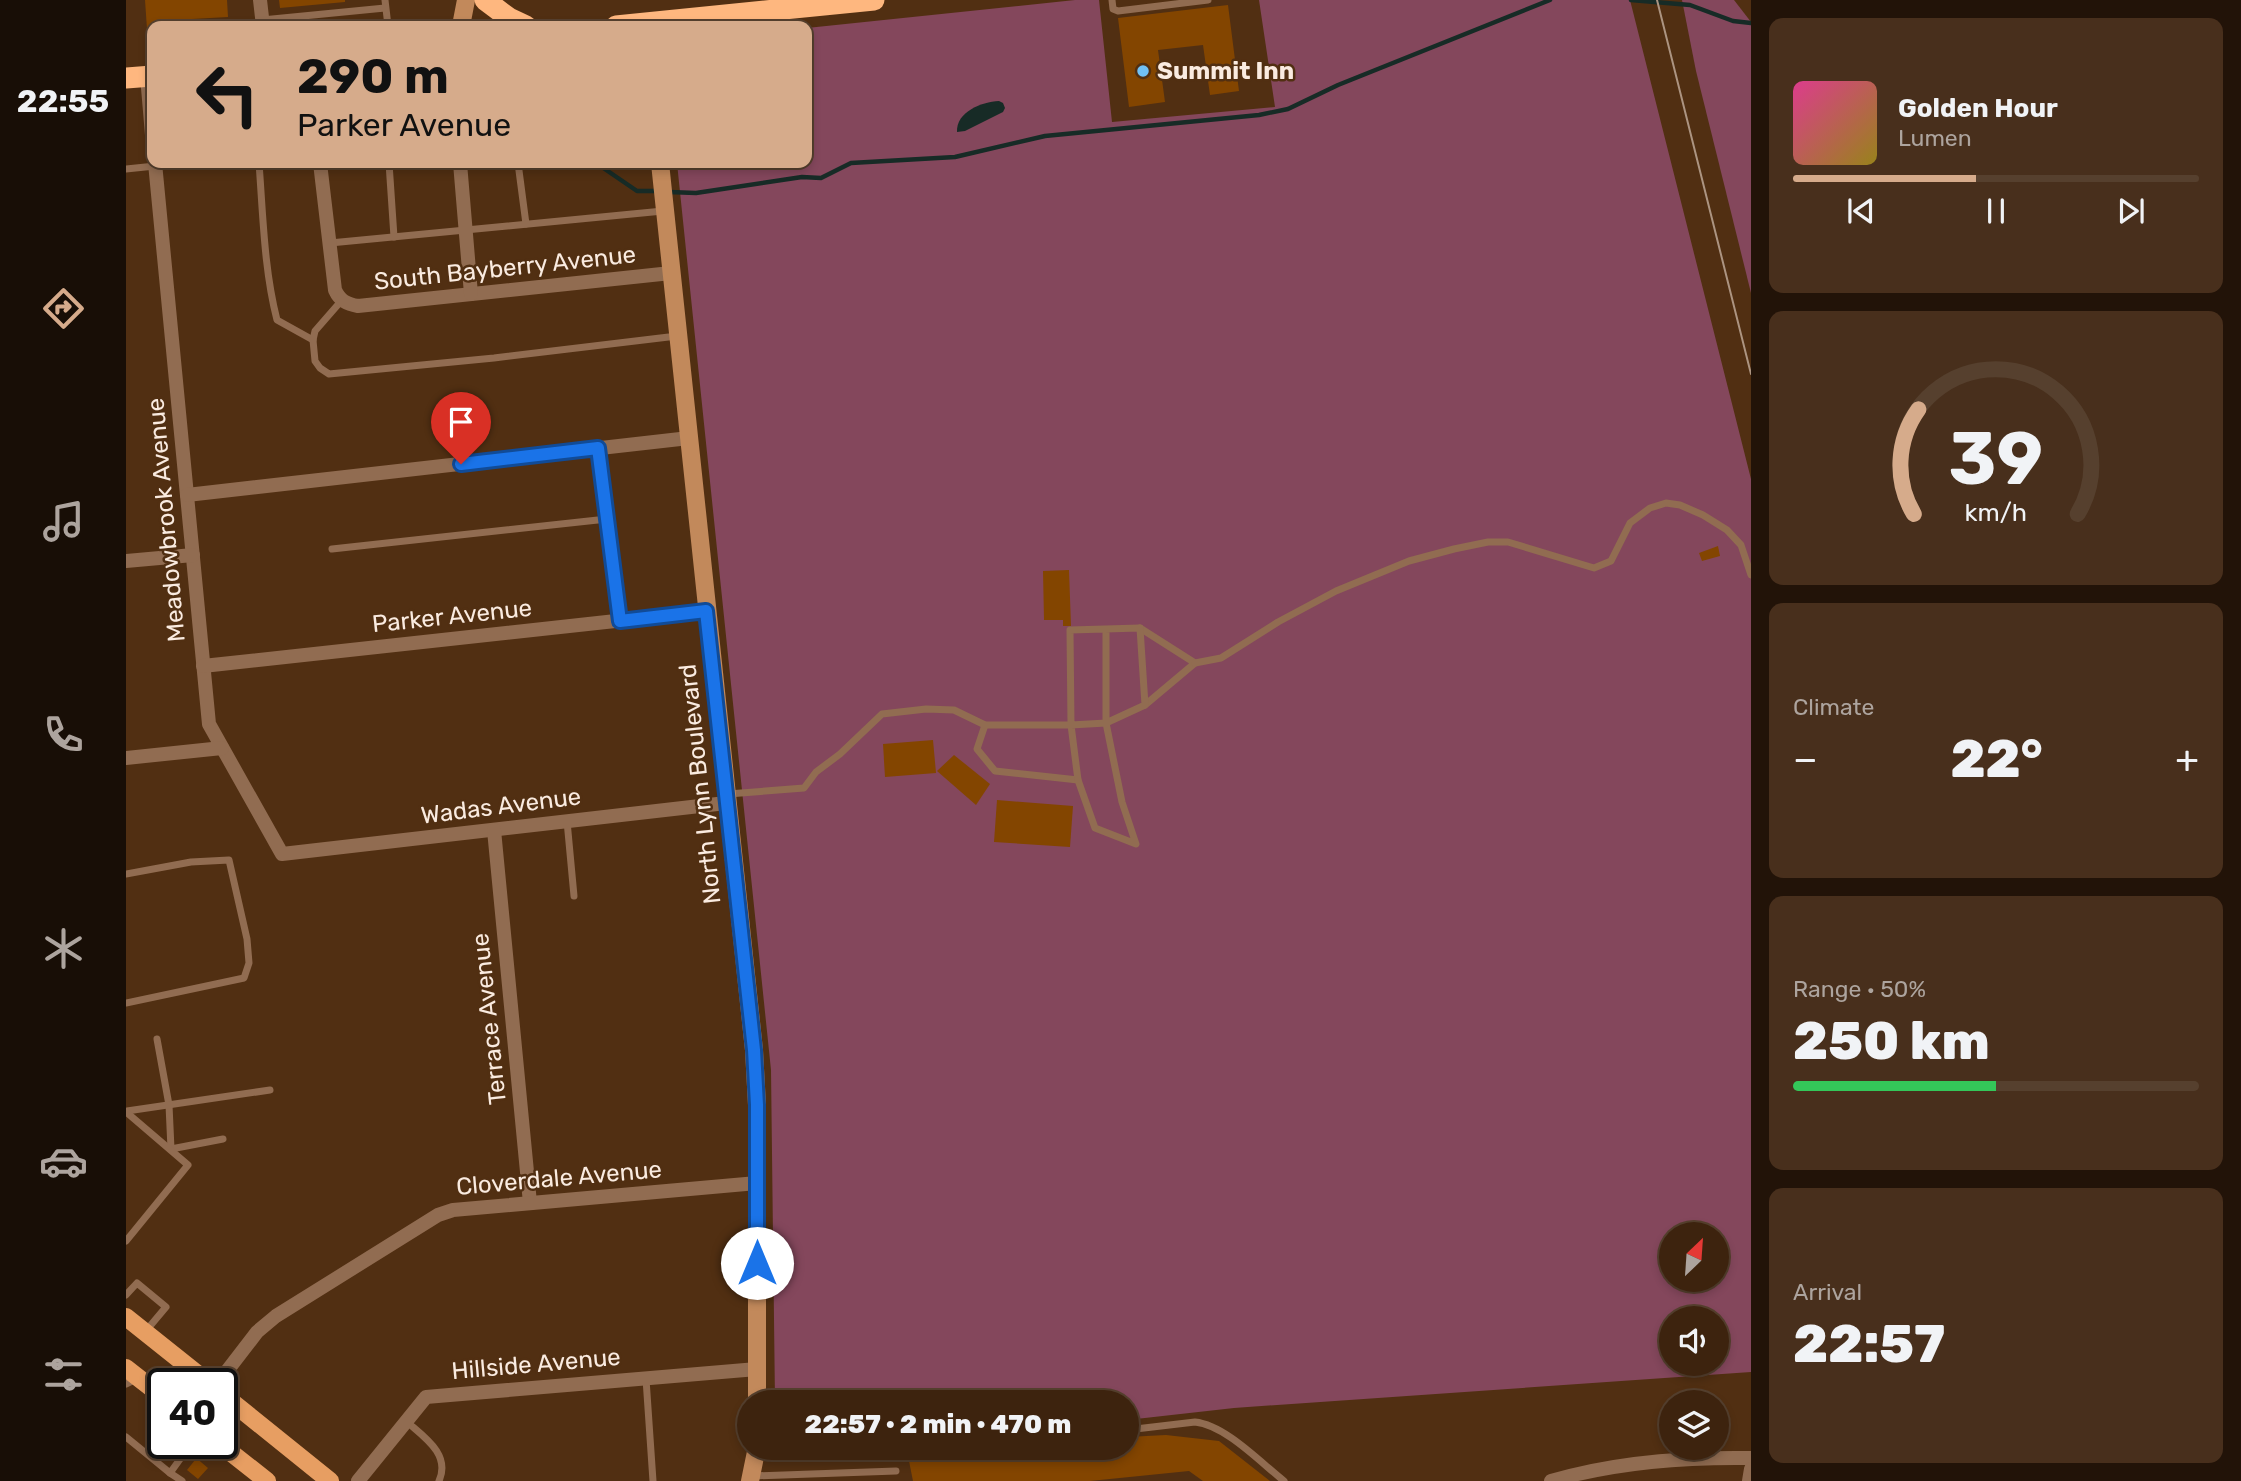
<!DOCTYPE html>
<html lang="en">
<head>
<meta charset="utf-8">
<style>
  body { margin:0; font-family:Rubik,sans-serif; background:#482f1c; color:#f1f3f6; height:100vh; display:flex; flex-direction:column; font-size:26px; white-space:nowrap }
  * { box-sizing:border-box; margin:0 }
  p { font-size:23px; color:#ada49e }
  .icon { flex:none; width:38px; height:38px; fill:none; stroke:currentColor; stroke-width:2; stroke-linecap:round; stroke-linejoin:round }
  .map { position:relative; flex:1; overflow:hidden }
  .details { display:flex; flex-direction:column; gap:18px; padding:18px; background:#221308; width:490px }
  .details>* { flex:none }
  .hud { position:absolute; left:21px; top:21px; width:665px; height:147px; border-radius:14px; box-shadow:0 4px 10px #0003,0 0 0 2px #56402e; background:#d6ab8b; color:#111; overflow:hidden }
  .needle { width:46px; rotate:25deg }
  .tools { position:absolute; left:1533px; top:1222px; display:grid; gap:14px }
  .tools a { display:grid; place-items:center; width:70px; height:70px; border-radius:50%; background:#3d230e; box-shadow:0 4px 10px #0003,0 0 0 2px #56402e; font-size:35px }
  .speed { position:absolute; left:21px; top:1368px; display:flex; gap:14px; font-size:35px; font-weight:700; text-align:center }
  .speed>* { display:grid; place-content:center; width:91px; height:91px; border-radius:50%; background:#3d230e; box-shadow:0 4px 10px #0003,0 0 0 2px #56402e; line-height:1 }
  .speed .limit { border:4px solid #111; border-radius:10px; background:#fff; color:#111 }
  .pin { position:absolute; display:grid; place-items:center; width:60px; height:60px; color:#fff; margin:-72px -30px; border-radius:50% 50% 50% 0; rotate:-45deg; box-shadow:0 0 7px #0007 }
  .pin .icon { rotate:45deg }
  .me { position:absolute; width:77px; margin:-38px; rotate:0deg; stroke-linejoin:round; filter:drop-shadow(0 0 5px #0008) }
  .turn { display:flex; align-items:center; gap:24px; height:147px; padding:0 35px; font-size:32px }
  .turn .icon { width:91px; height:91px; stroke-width:2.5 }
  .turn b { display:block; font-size:49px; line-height:60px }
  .big { font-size:52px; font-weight:800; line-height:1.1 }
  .details .tile { flex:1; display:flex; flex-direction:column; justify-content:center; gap:10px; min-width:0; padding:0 24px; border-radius:14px; background:#482f1c }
  .details .dial { align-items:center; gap:0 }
  .dial svg { height:182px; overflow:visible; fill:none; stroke:#56402e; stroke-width:7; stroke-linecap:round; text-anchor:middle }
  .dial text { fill:#f1f3f6; stroke:none }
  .song { display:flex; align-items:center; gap:21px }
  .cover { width:84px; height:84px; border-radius:10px; background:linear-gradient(135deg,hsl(330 70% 55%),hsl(50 70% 35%)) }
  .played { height:7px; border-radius:4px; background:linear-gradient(90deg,#d6ab8b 45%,#56402e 45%) }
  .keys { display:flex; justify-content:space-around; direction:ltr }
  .heat { display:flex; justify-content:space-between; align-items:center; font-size:38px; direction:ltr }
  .charge { height:10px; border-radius:5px; background:linear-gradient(90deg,#34c759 50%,#56402e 0) }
  .trip { position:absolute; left:611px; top:1390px; width:402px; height:70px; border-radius:35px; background:#3d230e; box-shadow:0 4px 10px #0003,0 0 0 2px #56402e; font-weight:800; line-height:70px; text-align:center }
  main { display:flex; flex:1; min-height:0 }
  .tabs { display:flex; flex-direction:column; width:126px; justify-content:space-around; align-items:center; background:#180e06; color:#ada49e }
  .tabs .icon { width:49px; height:49px }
  .tabs .on { color:#d6ab8b }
  .tabs b { font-size:32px; color:#f1f3f6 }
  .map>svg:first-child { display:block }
</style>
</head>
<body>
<main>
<nav class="tabs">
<b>22:55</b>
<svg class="icon on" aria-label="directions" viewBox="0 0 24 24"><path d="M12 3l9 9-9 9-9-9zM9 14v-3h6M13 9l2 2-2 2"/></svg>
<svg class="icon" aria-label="music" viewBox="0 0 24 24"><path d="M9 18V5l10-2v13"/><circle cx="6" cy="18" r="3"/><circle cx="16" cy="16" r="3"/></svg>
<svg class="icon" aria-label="phone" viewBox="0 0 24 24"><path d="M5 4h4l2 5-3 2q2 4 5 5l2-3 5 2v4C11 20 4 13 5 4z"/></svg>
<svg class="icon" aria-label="climate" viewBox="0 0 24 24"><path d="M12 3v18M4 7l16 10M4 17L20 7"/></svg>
<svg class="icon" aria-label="car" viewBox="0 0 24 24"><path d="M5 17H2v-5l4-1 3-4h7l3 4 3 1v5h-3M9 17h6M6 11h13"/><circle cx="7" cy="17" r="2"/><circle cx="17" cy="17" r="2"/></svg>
<svg class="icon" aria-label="filters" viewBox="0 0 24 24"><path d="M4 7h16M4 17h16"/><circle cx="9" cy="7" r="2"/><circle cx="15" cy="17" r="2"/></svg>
</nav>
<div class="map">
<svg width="1625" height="1481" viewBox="0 0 1625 1481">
  <rect width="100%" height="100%" fill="#512f12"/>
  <!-- green -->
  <g fill="#84475c" fill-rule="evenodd">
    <path d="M949 0H973L986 122 1149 107 1133 0H1504L1625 479V1372L1108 1408 1001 1420V1402H649L645 1070 551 163H681V28ZM1545 1234H1591V1279H1545ZM1545 1318H1591V1363H1545Z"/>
    <path d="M1556 0H1608L1625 22V293L1570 71Z"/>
    <path d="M649 1447H744L649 1457Z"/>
  </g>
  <!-- water -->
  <path fill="#172b26" d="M873 101 877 103 879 108 877 112 839 131 831 132C830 112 855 102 873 101Z"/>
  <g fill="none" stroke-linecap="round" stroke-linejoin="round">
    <!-- stream -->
    <g stroke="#172b26" stroke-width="4.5">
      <path d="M1505 0 1564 5 1607 21 1625 23"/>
      <path d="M470 163 511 191H534"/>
      <path d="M543 192 570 193 676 177 695 178 725 163 829 157 919 136 1133 115 1162 109 1212 85 1424 0"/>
    </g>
  </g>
  <!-- building -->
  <g fill="#834500">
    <path d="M19 0H101L102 17 66 19V26H26V29H21Z"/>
    <path d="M153 0H219V2L154 8Z"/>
    <path d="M1102 5 1113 91 1084 95 1077 45 1032 50 1039 102 1003 107 992 18Z"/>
    <path d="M1592 546 1594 556 1576 561 1573 553Z"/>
    <path d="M943 570 945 626H937V620H918L917 571Z"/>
    <path d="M807 740 810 773 759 777 757 744Z"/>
    <path d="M828 755 864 784 850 805 811 771Z"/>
    <path d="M871 800 947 806 944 847 868 842Z"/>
    <path d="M1040 1435 1093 1441 1144 1481H1077L1063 1471 964 1481H787L781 1451 846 1447H1001V1437Z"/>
    <path d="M44 1444H53L58 1448 47 1460 38 1452Z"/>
    <path d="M62 1451 82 1468 72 1479 61 1470 69 1460 61 1453Z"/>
  </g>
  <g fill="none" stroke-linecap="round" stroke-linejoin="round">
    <!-- lane -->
    <g stroke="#916c51" stroke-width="7">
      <path d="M259 0 262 26"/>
      <path d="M986 0 987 9 992 11 1082 0"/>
      <path d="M136 20 259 8"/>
      <path d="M133 163C137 215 138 269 151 320L187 340"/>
      <path d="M263 163 268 237"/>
      <path d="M392 163 400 224"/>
      <path d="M0 169 29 166"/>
      <path d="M204 243 537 211"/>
      <path d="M216 300 189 331 187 340 189 361 194 368 203 374 368 358 551 336"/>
      <path d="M472 449 494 621"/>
      <path d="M206 549 481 519"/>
      <path d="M1014 628 1069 663 1019 705"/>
      <path d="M1069 663 1095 658 1152 622 1210 591 1283 561 1328 549 1362 542H1382L1468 568 1485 561 1504 523 1524 508 1540 503 1554 505 1577 515 1601 530 1615 545 1625 575"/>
      <path d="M859 725 851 749 869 771 952 780"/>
      <path d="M602 794 678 788 690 772 714 754 756 714 800 709 828 710 859 725H945L980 723 1019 705 1014 628 944 630 945 725 952 780 969 828 1010 844 996 802 980 723V629"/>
      <path d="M441 821 448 896"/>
      <path d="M0 874 65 862 103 860 121 939 123 963 118 978 0 1003"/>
      <path d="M31 1039 43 1105 45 1149 97 1139"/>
      <path d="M1 1111 144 1090"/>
      <path d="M0 1112 62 1165 0 1241"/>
      <path d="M0 1295 11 1283 40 1307 19 1332"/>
      <path d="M520 1379 527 1481"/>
      <path d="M0 1384 12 1378"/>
      <path d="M280 1421C298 1437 325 1454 313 1481"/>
      <path d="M1001 1430 1069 1422C1099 1425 1134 1462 1158 1481"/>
      <path d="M0 1437 44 1473 65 1444"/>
      <path d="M44 1473 56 1481"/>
      <path d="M626 1476 770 1471"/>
    </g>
    <!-- street -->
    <g stroke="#916c51" stroke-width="14">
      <path d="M134 0 137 26"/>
      <path d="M21 76 26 135"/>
      <path d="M29 163 83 724 156 854 600 803"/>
      <path d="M194 163 209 290C214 301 221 304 232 306L545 273"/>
      <path d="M334 163 345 294"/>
      <path d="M61 495 563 438"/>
      <path d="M0 561 67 555"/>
      <path d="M77 666 581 611"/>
      <path d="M0 758 96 748"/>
      <path d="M368 830 404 1203"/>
      <path d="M91 1384 131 1332 150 1316 312 1215 327 1210 631 1183"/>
      <path d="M232 1481 300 1397 631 1369"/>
      <path d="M1425 1481C1489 1462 1559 1457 1625 1458"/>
      <path d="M1623 1481 1625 1469"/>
    </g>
    <!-- secondary -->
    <g stroke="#c2895b" stroke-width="18">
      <path d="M335 26 340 0"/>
      <path d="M534 163 628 1050 631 1105V1402"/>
      <path d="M624 1481 631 1447"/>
    </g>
    <!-- primary -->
    <g stroke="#e79e62" stroke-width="18">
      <path d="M0 1317 84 1384"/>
      <path d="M0 1368 37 1397"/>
      <path d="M96 1394 204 1481"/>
      <path d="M94 1444 141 1481"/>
    </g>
    <!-- highway -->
    <g stroke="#feb77f" stroke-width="21">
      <path d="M359 0 383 18 400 26"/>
      <path d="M490 26 748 0"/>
      <path d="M0 78 26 76"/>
    </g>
    <!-- tram -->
    <path stroke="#ac9481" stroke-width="2" d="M1531 0 1625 374"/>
  </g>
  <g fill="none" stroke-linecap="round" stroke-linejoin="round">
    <defs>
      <path id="route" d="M335 464 472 448 494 621 580 611 628 1050 631 1105V1263"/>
    </defs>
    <!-- route casing -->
    <use href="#route" stroke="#114b97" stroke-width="18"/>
    <!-- route -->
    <use href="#route" stroke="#1a73e8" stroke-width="12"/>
  </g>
  <!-- markers -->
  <circle fill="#71c1f5" stroke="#512f12" stroke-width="2.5" cx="1017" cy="71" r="7"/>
  <g text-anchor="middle" stroke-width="5" stroke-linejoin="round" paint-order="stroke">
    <!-- poi labels -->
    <g font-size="24" font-weight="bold" fill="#faebe0" stroke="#512f12" text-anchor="start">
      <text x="1031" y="79">Summit Inn</text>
    </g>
    <!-- street labels -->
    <g font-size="24" fill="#faebe0" stroke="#512f12">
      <text transform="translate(379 268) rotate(-6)" y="8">South Bayberry Avenue</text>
      <text transform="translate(40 520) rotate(-95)" y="8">Meadowbrook Avenue</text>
      <text transform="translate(326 616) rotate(-6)" y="8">Parker Avenue</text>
      <text transform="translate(574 784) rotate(-96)" y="8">North Lynn Boulevard</text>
      <text transform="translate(375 806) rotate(-7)" y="8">Wadas Avenue</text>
      <text transform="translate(363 1019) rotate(-96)" y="8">Terrace Avenue</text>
      <text transform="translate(433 1178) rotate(-5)" y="8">Cloverdale Avenue</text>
      <text transform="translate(410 1364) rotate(-5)" y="8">Hillside Avenue</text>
    </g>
  </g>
</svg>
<div class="tools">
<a><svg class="needle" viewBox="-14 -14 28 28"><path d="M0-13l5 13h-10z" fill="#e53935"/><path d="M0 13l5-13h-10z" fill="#ada49e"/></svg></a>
<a><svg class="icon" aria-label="sound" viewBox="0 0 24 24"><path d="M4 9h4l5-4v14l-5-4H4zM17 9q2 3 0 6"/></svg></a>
<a><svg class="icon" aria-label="layers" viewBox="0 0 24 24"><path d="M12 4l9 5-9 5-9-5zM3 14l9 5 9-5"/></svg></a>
</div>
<div class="speed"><div class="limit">40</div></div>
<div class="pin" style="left:335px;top:464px;background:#d93025"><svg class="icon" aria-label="arrive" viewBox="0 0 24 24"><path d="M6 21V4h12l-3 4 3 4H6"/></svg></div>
<svg class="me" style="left:631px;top:1263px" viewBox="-20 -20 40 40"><circle r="19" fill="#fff"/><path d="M0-13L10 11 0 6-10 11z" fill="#1a73e8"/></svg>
<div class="trip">22:57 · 2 min · 470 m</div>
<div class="hud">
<div class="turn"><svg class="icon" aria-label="left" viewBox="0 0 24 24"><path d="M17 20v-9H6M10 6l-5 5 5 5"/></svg><div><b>290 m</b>Parker Avenue</div></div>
</div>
</div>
<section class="details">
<div class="tile">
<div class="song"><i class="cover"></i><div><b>Golden Hour</b><p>Lumen</p></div></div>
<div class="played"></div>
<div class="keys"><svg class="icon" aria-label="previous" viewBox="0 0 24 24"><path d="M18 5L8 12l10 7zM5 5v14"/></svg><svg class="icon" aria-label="pause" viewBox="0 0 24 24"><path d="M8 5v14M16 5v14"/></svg><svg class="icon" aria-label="next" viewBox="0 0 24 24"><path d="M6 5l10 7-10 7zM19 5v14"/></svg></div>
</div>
<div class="tile dial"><svg viewBox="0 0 100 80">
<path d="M14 69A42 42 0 1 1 86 69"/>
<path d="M14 69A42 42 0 0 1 16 23" stroke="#d6ab8b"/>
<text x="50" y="56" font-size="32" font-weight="700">39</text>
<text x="50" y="72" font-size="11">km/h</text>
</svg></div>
<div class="tile"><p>Climate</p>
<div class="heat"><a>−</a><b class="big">22°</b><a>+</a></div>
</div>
<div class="tile"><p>Range · 50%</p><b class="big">250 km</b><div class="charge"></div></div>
<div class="tile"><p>Arrival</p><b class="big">22:57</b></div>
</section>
</main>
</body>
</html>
